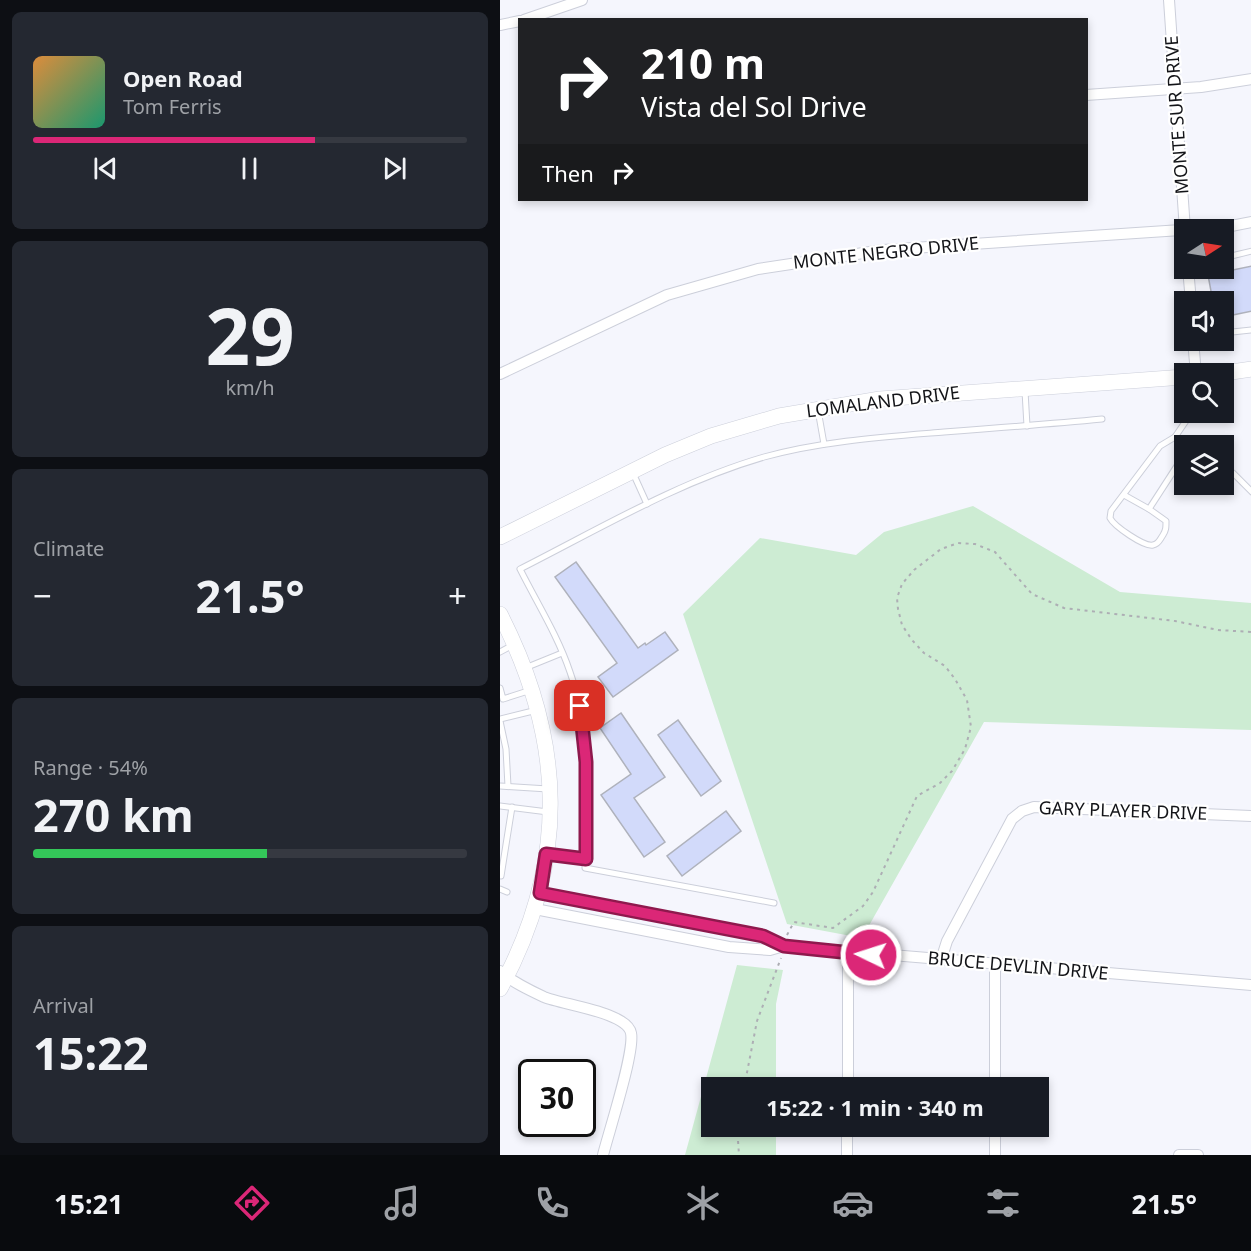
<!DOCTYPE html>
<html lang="en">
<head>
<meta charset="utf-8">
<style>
  body { margin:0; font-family:"Noto Sans",sans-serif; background:#242831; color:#f1f3f6; height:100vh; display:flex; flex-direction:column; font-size:22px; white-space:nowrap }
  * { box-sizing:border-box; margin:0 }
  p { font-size:20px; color:#9ea1a6 }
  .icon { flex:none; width:33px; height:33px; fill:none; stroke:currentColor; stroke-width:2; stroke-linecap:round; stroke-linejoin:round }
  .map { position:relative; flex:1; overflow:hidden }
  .drawer { display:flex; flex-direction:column; gap:12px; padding:12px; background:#0d0f14; width:500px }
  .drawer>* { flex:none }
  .guide { position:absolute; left:18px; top:18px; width:570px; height:183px; border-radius:0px; box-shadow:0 3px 9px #0003; background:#202124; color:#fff; overflow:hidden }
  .needle { width:39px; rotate:78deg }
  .tools { position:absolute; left:674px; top:219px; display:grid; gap:12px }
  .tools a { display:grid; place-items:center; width:60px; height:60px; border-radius:0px; background:#171b24; box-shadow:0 3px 9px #0003; font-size:30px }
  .speed { position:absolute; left:18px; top:1059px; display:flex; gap:12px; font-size:30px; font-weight:700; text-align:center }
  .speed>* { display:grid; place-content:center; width:78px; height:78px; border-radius:50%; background:#171b24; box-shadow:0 3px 9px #0003; line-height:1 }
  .speed .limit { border:3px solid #111; border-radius:9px; background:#fff; color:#111 }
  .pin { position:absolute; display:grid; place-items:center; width:51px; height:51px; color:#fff; margin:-26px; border-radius:12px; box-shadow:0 3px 9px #0006 }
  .me { position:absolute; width:66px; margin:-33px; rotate:274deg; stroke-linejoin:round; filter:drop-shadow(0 0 4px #0008) }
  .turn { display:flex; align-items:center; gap:21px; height:126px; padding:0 24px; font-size:27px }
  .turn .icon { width:78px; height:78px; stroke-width:2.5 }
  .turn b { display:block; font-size:42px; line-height:51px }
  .then { display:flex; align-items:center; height:57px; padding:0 24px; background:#0003; gap:12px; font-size:22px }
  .big { font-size:45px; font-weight:700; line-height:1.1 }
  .drawer .tile { flex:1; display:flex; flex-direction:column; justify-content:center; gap:9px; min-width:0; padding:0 21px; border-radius:9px; background:#242831 }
  .drawer .dial { align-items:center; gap:0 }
  .dial b { font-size:78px; line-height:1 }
  .song { display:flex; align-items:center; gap:18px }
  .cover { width:72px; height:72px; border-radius:9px; background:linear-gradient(135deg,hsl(30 70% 55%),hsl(160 70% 35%)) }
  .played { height:6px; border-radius:3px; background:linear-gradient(90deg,#db2777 65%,#363941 65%) }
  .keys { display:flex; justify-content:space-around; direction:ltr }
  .heat { display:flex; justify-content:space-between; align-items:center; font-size:33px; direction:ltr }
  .charge { height:9px; border-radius:4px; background:linear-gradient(90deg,#34c759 54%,#363941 0) }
  .trip { position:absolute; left:201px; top:1077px; width:348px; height:60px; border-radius:0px; background:#171b24; box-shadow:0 3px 9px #0003; font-weight:700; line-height:60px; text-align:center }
  .tabs { display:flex; height:96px; justify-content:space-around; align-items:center; background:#090b0e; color:#9ea1a6 }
  .tabs .icon { width:42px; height:42px }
  .tabs .current { color:#db2777 }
  .tabs b { font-size:27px; color:#f1f3f6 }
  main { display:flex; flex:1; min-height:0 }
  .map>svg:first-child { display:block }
</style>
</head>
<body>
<main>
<section class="drawer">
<div class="tile">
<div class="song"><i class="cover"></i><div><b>Open Road</b><p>Tom Ferris</p></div></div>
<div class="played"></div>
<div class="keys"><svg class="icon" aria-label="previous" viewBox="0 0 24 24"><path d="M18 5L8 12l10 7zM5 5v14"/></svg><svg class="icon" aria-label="pause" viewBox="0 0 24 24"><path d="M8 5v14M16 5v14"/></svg><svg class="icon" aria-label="next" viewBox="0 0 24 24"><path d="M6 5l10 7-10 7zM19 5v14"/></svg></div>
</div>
<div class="tile dial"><b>29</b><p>km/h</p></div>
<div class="tile"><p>Climate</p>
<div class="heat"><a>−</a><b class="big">21.5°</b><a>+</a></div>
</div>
<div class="tile"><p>Range · 54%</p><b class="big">270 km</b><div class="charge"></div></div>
<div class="tile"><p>Arrival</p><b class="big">15:22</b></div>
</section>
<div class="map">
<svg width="752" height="1155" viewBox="0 0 752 1155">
  <rect width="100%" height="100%" fill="#f5f6fd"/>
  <!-- green -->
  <g fill="#cdecd3">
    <path d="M473 506 620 592 751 603V730L484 722 362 938 287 924 183 614 260 538 356 555 384 532Z"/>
    <path d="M237 965 283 970 276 1004V1087L212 1088V1126L276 1127V1155H185Z"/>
  </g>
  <!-- building -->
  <g fill="#d2dafa" stroke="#afb2bc" stroke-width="1.5">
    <path d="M752 266V311L723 317V302H713L708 275Z"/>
    <path d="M76 562 138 648 145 643 146 645 165 632 178 650 113 697 98 677 117 663 55 577Z"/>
    <path d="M121 713 165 777 134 798 165 842 144 857 101 795 131 774 100 728Z"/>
    <path d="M178 720 221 781 201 796 158 735Z"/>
    <path d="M226 811 241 831 182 876 167 856Z"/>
  </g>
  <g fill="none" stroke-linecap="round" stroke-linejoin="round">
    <defs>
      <g id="lane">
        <path d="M723 258 752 251"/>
        <path d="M723 333 752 330"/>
        <path d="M525 391 527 426"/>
        <path d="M318 410 324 444"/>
        <path d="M675 437 660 446 611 511 610 518C614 526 644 547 653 545 659 544 660 539 663 535 666 530 666 528 666 521L649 509 684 455"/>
        <path d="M688 446 675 437 692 412"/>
        <path d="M723 467 733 473 752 492"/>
        <path d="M133 473 147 504"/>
        <path d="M624 495 649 509"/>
        <path d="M0 652 11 646"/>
        <path d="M25 668 62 653"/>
        <path d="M0 688 3 699 28 691"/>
        <path d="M0 719 37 710"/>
        <path d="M0 721 6 749 8 786"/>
        <path d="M0 786 48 789"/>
        <path d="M0 806 48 812"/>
        <path d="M48 854 86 859"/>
        <path d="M1 876 12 807"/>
        <path d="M0 889 7 892"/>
        <path d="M274 903 85 868C87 804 92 734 70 672 58 636 37 603 20 569 99 529 178 482 264 457 322 441 383 437 444 432 497 428 550 424 602 419"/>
      </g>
      <g id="street">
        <path d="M669 0 685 230"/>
        <path d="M24 20 82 0"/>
        <path d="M0 25 20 21"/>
        <path d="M586 95 701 87 752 79"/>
        <path d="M688 268 691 302"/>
        <path d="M693 340 696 374"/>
        <path d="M0 374 167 295 258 269 383 250 726 227 752 222"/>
        <path d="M40 893 263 936 284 946 752 985"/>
        <path d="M35 909 229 947 270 950 284 946"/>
        <path d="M441 960 447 941 512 819 522 811 534 807 752 816"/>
        <path d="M0 971C12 982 29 990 44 997 63 1005 127 1012 131 1033 135 1052 109 1131 103 1155"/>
        <path d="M348 1088V953"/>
        <path d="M495 1088V965"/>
        <path d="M347 1155V1126"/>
        <path d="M495 1155V1126"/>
        <path d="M679 1155H698"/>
      </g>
      <g id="secondary">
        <path d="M718 374 752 369"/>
        <path d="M0 537 165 455 211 436 279 416 380 399 684 377"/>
        <path d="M0 614C65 741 69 862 0 989"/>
      </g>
    </defs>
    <!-- lane casing -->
    <use href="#lane" stroke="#cccfda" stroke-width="7"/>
    <!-- street casing -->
    <use href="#street" stroke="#cccfda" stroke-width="12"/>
    <!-- secondary casing -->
    <use href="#secondary" stroke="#cccfda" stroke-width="16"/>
    <!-- path -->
    <g stroke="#adaeb4" stroke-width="2" stroke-dasharray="3 4.5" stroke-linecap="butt">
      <path d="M287 935 294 922 333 928 363 906 373 892 417 796 440 783 452 771 465 749 471 727 467 700 455 679 445 666 424 653 412 640 402 625 398 609 397 598 402 584 414 570 441 549 458 543 475 544 495 552 532 594 564 608 675 621 718 630 752 632"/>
      <path d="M244 1088 257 1021 281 958"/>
      <path d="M237 1126 239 1155"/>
    </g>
    <!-- lane -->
    <use href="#lane" stroke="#fff" stroke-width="5"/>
    <!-- street -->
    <use href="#street" stroke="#fff" stroke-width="10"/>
    <!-- secondary -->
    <use href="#secondary" stroke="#fff" stroke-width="15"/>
  </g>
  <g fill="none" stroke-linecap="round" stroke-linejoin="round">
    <defs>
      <path id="route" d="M80 706 86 762V859L46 854 40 893 263 936 284 946 371 955"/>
    </defs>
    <!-- route casing -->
    <use href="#route" stroke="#8e194d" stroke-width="15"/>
    <!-- route -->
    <use href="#route" stroke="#db2777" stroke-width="10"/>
  </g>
  <g text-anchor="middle" stroke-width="4.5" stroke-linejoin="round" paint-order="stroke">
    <!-- street labels -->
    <g font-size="18" fill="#131418" stroke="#fff">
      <text transform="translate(677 115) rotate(-94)" y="6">MONTE SUR DRIVE</text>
      <text transform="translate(386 253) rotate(-6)" y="6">MONTE NEGRO DRIVE</text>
      <text transform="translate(383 402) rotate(-7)" y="6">LOMALAND DRIVE</text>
      <text transform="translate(623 811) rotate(2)" y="6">GARY PLAYER DRIVE</text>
      <text transform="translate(518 966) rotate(5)" y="6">BRUCE DEVLIN DRIVE</text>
    </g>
  </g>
</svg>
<div class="tools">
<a><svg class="needle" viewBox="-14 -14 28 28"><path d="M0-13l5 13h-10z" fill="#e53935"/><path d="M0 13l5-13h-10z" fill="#9ea1a6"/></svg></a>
<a><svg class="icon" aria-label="sound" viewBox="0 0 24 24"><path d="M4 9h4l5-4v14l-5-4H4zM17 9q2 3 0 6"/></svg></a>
<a><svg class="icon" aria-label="search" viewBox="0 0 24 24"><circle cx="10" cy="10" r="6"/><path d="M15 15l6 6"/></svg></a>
<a><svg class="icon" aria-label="layers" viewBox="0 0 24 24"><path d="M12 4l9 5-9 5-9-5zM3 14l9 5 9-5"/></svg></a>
</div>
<div class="speed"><div class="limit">30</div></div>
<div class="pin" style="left:80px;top:706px;background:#d93025"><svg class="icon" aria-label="arrive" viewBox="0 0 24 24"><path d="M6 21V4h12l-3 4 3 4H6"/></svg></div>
<svg class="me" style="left:371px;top:955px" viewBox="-20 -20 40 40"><circle r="17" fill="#db2777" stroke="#fff" stroke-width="3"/><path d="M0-11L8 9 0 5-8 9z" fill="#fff"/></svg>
<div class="trip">15:22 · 1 min · 340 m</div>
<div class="guide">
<div class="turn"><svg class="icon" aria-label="right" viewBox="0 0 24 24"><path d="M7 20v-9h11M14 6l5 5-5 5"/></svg><div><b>210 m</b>Vista del Sol Drive</div></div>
<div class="then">Then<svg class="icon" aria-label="right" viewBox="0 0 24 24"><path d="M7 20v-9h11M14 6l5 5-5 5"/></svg></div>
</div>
</div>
</main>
<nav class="tabs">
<b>15:21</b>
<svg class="icon current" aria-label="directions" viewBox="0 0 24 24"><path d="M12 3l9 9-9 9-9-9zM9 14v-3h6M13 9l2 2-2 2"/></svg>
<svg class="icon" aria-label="music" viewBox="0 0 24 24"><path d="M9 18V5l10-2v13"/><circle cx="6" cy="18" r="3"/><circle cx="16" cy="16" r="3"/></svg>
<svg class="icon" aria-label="phone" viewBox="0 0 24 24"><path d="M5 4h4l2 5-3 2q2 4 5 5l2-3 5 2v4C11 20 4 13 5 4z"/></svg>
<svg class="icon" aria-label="climate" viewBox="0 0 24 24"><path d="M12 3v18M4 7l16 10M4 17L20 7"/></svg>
<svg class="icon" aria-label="car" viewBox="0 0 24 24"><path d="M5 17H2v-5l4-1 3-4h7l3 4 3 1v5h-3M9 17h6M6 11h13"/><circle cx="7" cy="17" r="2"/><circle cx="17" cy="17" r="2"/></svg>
<svg class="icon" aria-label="filters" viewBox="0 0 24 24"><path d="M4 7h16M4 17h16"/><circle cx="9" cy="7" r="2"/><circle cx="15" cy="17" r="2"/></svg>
<b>21.5°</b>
</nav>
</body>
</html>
